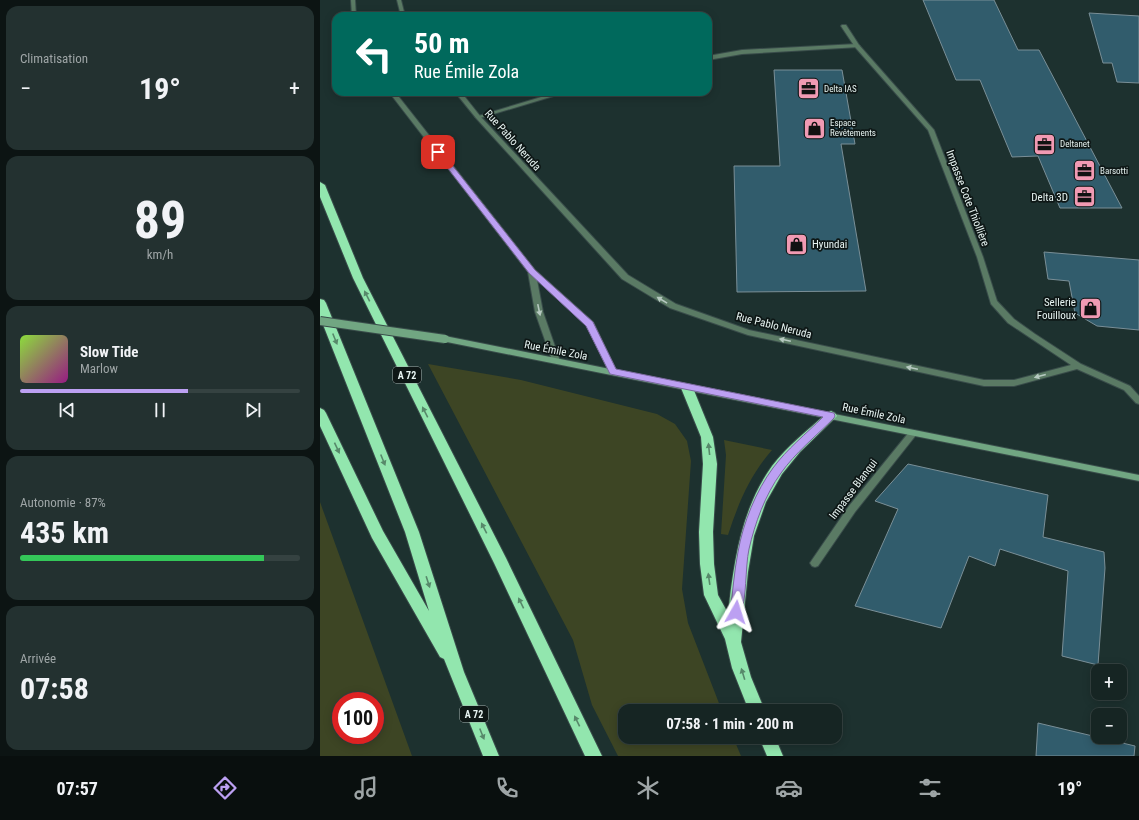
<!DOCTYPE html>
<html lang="fr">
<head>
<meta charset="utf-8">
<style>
  body { margin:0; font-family:"Roboto Condensed",sans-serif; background:#233130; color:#f1f3f6; height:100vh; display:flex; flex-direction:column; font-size:15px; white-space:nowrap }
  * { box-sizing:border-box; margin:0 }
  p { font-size:13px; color:#9ea5a6 }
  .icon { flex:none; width:22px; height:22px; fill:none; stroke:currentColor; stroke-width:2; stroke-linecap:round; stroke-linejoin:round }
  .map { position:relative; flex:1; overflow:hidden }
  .side { display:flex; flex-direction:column; gap:6px; padding:6px; background:#0c1413; width:320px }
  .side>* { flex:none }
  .hud { position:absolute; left:12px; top:12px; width:380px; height:84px; border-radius:12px; box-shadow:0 2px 10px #0003,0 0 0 1px #354241; background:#00695c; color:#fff; overflow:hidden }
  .tools { position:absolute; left:771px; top:664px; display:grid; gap:8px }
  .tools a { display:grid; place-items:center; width:36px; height:36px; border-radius:8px; background:#162523; box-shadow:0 2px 10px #0003,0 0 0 1px #354241; font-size:20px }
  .speed { position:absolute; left:12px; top:692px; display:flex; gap:8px; font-size:20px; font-weight:700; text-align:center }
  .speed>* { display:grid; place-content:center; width:52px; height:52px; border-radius:50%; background:#162523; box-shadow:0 2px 10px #0003,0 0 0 1px #354241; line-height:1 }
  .speed .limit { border:6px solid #d22; background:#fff; color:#111 }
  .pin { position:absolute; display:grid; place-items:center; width:34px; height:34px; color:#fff; margin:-17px; border-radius:8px; box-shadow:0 2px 6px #0006 }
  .me { position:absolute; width:44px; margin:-22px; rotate:6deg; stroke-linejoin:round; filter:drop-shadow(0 0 3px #0008) }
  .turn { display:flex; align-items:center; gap:14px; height:84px; padding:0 16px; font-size:18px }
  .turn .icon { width:52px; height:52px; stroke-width:2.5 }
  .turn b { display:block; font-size:28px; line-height:34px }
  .big { font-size:30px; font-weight:700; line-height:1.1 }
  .side .card { flex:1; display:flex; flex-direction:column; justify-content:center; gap:6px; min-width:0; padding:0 14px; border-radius:12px; background:#233130 }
  .side .dial { align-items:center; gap:0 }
  .dial b { font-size:52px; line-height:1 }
  .song { display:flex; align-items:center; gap:12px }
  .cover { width:48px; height:48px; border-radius:6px; background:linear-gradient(135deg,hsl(90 70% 55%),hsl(310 70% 35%)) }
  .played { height:4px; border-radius:2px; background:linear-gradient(90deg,#bca0f2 60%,#354241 60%) }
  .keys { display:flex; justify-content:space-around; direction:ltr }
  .heat { display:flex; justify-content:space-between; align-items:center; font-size:22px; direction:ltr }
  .charge { height:6px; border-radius:3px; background:linear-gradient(90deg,#34c759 87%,#354241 0) }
  .trip { position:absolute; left:298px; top:704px; width:224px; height:40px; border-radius:12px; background:#162523; box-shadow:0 2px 10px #0003,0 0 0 1px #354241; font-weight:700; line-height:40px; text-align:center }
  .tabs { display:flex; height:64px; justify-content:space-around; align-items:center; background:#090f0e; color:#9ea5a6 }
  .tabs .icon { width:28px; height:28px }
  .tabs .on { color:#bca0f2 }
  .tabs b { font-size:18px; color:#f1f3f6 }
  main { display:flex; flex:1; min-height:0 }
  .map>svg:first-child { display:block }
</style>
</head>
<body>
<main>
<section class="side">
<div class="card"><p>Climatisation</p>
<div class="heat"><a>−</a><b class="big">19°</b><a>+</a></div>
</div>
<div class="card dial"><b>89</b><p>km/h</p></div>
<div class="card">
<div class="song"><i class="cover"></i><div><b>Slow Tide</b><p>Marlow</p></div></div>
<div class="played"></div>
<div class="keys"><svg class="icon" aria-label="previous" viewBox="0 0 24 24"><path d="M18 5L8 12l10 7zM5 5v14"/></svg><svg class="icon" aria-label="pause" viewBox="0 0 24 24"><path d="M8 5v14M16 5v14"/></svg><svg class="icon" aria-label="next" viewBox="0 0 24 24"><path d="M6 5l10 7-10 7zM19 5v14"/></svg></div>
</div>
<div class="card"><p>Autonomie · 87%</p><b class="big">435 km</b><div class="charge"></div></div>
<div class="card"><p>Arrivée</p><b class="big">07:58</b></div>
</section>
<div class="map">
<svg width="819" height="756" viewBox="0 0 819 756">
  <rect width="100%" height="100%" fill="#1d312f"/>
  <!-- green -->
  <g fill="#3d4524" fill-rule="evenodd">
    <path d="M108 364 201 380 337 414 355 424 367 441 371 461 362 589 368 623 402 711H305V737H413L421 756H298L272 705 253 640Z"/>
    <path d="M404 440 452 450C430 475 418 504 408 535L401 534 406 455Z"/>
    <path d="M0 502 92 756H0ZM21 701H55V735H21Z"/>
  </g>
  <!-- building -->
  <g fill="#315c6c" stroke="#7a8f97">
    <path d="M603 0H674L698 50H719L802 208H740L718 156 692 157 660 80H636Z"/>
    <path d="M769 13 819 16V83L797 82 792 63H783Z"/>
    <path d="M454 70H522L535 144H521L546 291 417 292 414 166H460Z"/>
    <path d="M724 252 819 260V330L777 326 755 313 749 281 728 279Z"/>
    <path d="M588 464 728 495 723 537 784 552 785 568 778 665 742 656 748 571 680 549 675 566 649 556 621 628 535 606 578 509 555 501Z"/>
    <path d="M718 723 815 746 814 756H716Z"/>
  </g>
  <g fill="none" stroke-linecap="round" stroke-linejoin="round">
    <defs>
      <g id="service">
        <path d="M537 44 540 46 539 47 422 54 388 60V56L422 50Z"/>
        <path d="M238 92H247L160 118 155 117Z"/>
      </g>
      <g id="minor">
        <path d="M77 0H81L85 16H81Z"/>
        <path d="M522 25H526L539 45 614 130 663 257 677 301 694 319 715 334 761 364 810 386 819 396V404L816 403 804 390 757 369 694 386H664L428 335 350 308 302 279 156 118 135 92H141L160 116 308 275 356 304 429 330 664 380H694L751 365 688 323 671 304 657 257 608 130 535 47 521 26Z"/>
        <path d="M593 430 596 431 597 433 596 435 535 512 498 566 495 567 492 566 490 563 492 560 529 506 590 431Z"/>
      </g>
      <g id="tertiary">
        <path d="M31 0H35L36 16H32Z"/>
        <path d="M69 92H75L215 270 273 322 297 372 296 374H290L267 325 217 280 223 312 240 361 239 363H233L215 312 208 272Z"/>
      </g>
      <path id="secondary" d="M125 336 819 475V481L122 341 121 339 122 337Z"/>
      <g id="motorway">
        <path d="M0 182 5 185 43 278 186 558 282 756H265L174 563 33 278 0 197Z"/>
        <path d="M0 299 4 300 6 303 99 532 144 672 179 756H163L124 659 120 657 52 538 0 426V408L4 410 6 413 63 531 109 611 85 532 0 317Z"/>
        <path d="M367 384 371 385 373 388 393 437 397 464 393 532 394 564 398 595 408 613C414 562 421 509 452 466 467 446 488 430 507 413L511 411 515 413 517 416 480 452 462 474 446 502 434 536 428 572 421 642 431 677 445 711H429L412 668 405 639 384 595 380 564 379 532 383 464 381 437 361 388 363 385Z"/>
        <path d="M439 737H455L463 756H447Z"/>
      </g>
    </defs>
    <!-- service casing -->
    <use href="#service" stroke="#394c4a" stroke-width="2"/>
    <!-- minor casing -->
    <use href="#minor" stroke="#394c4a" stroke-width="2"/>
    <!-- tertiary casing -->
    <use href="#tertiary" stroke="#394c4a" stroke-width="2"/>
    <!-- secondary casing -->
    <use href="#secondary" stroke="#394c4a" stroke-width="2"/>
    <!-- motorway casing -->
    <use href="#motorway" stroke="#394c4a" stroke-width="2"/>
    <!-- service -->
    <use href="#service" fill="#5a7a64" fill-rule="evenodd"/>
    <!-- minor -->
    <use href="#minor" fill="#5a7a64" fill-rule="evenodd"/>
    <!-- tertiary -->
    <use href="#tertiary" fill="#5a7a64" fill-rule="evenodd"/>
    <!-- secondary -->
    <use href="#secondary" fill="#71a682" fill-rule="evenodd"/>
    <!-- motorway -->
    <use href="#motorway" fill="#92e6ae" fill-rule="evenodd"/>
    <defs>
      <path id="secondary-bridge" d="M0 321 125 339"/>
    </defs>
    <!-- secondary-bridge casing -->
    <use href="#secondary-bridge" stroke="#394c4a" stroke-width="10" stroke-linecap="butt"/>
    <!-- secondary-bridge -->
    <use href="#secondary-bridge" stroke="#71a682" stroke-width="8"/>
  </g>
  <!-- one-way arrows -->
  <defs><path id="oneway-solid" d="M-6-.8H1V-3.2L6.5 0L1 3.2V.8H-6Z"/></defs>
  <g fill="#57896a">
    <use href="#oneway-solid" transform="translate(47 296) rotate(-117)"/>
    <use href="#oneway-solid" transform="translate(15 339) rotate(68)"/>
    <use href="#oneway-solid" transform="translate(105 412) rotate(-117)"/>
    <use href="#oneway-solid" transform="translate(17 448) rotate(65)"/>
    <use href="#oneway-solid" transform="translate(389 449) rotate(-96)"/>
    <use href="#oneway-solid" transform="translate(63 460) rotate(68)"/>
    <use href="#oneway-solid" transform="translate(164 528) rotate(-117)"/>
    <use href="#oneway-solid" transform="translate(389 579) rotate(-98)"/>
    <use href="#oneway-solid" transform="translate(108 582) rotate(72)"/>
    <use href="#oneway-solid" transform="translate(201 603) rotate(-116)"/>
    <use href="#oneway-solid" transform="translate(423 674) rotate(-107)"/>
    <use href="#oneway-solid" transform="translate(257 721) rotate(-116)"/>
    <use href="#oneway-solid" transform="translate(162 734) rotate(68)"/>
  </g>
  <g fill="#b6c9c0">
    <use href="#oneway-solid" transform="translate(342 300) rotate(-149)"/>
    <use href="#oneway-solid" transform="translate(219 310) rotate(78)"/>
    <use href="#oneway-solid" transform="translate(465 340) rotate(-168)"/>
    <use href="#oneway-solid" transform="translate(592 368) rotate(-168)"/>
    <use href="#oneway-solid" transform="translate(720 376) rotate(165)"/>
  </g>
  <!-- route -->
  <path fill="#bca0f2" stroke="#7a689d" d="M118 150 121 151 215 270 273 322 296 369 514 413 515 416 514 418C496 436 475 453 461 473 445 495 435 523 429 549 425 567 427 601 420 616L416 617 412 616 410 612C413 592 414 572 418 552 423 523 436 491 453 468 467 449 486 434 503 417L290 374 266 326 209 273 116 153 115 152Z"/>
  <!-- icons -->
  <defs>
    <symbol id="office-square" viewBox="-11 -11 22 22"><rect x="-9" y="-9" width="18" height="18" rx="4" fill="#f19ab3" stroke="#0e1716"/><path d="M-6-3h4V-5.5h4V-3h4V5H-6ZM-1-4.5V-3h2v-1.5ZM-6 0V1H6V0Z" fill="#111"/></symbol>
    <symbol id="shop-square" viewBox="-11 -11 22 22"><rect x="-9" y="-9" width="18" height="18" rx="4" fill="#f19ab3" stroke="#0e1716"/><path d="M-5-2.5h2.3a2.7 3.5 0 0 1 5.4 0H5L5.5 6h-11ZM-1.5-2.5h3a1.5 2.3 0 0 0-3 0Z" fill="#111"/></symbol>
  </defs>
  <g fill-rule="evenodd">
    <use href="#office-square" x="476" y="76" width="25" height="25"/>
    <use href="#shop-square" x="482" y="116" width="25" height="25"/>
    <use href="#office-square" x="712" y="132" width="25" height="25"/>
    <use href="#office-square" x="752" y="158" width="25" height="25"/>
    <use href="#office-square" x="752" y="184" width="25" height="25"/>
    <use href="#shop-square" x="464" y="232" width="25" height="25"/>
    <use href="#shop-square" x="758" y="296" width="25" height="25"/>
  </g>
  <g text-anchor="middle" stroke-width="3.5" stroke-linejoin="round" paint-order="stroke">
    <!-- far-poi labels -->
    <g font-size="9" fill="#e7f4f2" stroke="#0e1716" text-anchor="start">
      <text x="504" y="92">Delta IAS</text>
      <text x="510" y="126">Espace<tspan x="510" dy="10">Revêtements</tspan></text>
      <text x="740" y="147">Deltanet</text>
      <text x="780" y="174">Barsotti</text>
    </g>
    <!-- shield labels -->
    <g fill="#0e1716" stroke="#a6b2b0" stroke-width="1">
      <rect x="73" y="367" width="28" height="16" rx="3"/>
      <rect x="140" y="706" width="28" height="16" rx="3"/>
    </g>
    <g font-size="10" font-weight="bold" fill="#e7f4f2">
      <text x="87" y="379">A 72</text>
      <text x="154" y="718">A 72</text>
    </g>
    <!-- street labels -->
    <g font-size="11" fill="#e7f4f2" stroke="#0e1716">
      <text transform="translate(193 140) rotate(48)" y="4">Rue Pablo Neruda</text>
      <text transform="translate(648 198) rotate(69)" y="4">Impasse Cote Thiollière</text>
      <text transform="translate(454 325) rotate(14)" y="4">Rue Pablo Neruda</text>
      <text transform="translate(236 350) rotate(11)" y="4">Rue Émile Zola</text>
      <text transform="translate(554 413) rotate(12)" y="4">Rue Émile Zola</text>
      <text transform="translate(533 489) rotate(-53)" y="4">Impasse Blanqui</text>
    </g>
    <!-- poi labels -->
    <g font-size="11" fill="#e7f4f2" stroke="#0e1716" text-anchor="end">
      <text x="748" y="201">Delta 3D</text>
      <text x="492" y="248" text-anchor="start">Hyundai</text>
      <text x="756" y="306">Sellerie<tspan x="756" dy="13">Fouilloux</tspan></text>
    </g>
  </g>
</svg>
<div class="tools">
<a>+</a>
<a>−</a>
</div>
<div class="speed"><div class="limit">100</div></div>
<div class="pin" style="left:118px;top:152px;background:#d93025"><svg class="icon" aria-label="arrive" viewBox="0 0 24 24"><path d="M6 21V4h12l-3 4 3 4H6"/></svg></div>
<svg class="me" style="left:416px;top:612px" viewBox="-20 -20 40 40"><path d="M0-17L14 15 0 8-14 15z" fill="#bca0f2" stroke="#fff" stroke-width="4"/></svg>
<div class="trip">07:58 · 1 min · 200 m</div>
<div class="hud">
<div class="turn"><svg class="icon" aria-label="left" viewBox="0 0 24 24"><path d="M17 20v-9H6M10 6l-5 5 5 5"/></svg><div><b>50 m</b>Rue Émile Zola</div></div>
</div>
</div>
</main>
<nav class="tabs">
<b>07:57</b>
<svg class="icon on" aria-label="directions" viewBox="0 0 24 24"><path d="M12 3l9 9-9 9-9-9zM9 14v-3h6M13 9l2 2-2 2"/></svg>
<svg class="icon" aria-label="music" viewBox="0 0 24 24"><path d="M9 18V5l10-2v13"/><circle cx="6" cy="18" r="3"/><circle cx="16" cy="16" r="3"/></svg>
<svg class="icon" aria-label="phone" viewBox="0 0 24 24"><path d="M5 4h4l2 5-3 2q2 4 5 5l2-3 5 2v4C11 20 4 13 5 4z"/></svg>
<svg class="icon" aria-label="climate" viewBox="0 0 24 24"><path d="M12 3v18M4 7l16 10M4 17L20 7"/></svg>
<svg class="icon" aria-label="car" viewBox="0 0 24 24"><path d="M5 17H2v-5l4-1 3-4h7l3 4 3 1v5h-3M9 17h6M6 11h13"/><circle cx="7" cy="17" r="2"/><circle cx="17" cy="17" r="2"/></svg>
<svg class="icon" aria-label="filters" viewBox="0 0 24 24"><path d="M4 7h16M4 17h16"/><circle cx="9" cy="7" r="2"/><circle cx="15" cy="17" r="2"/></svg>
<b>19°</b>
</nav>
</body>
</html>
